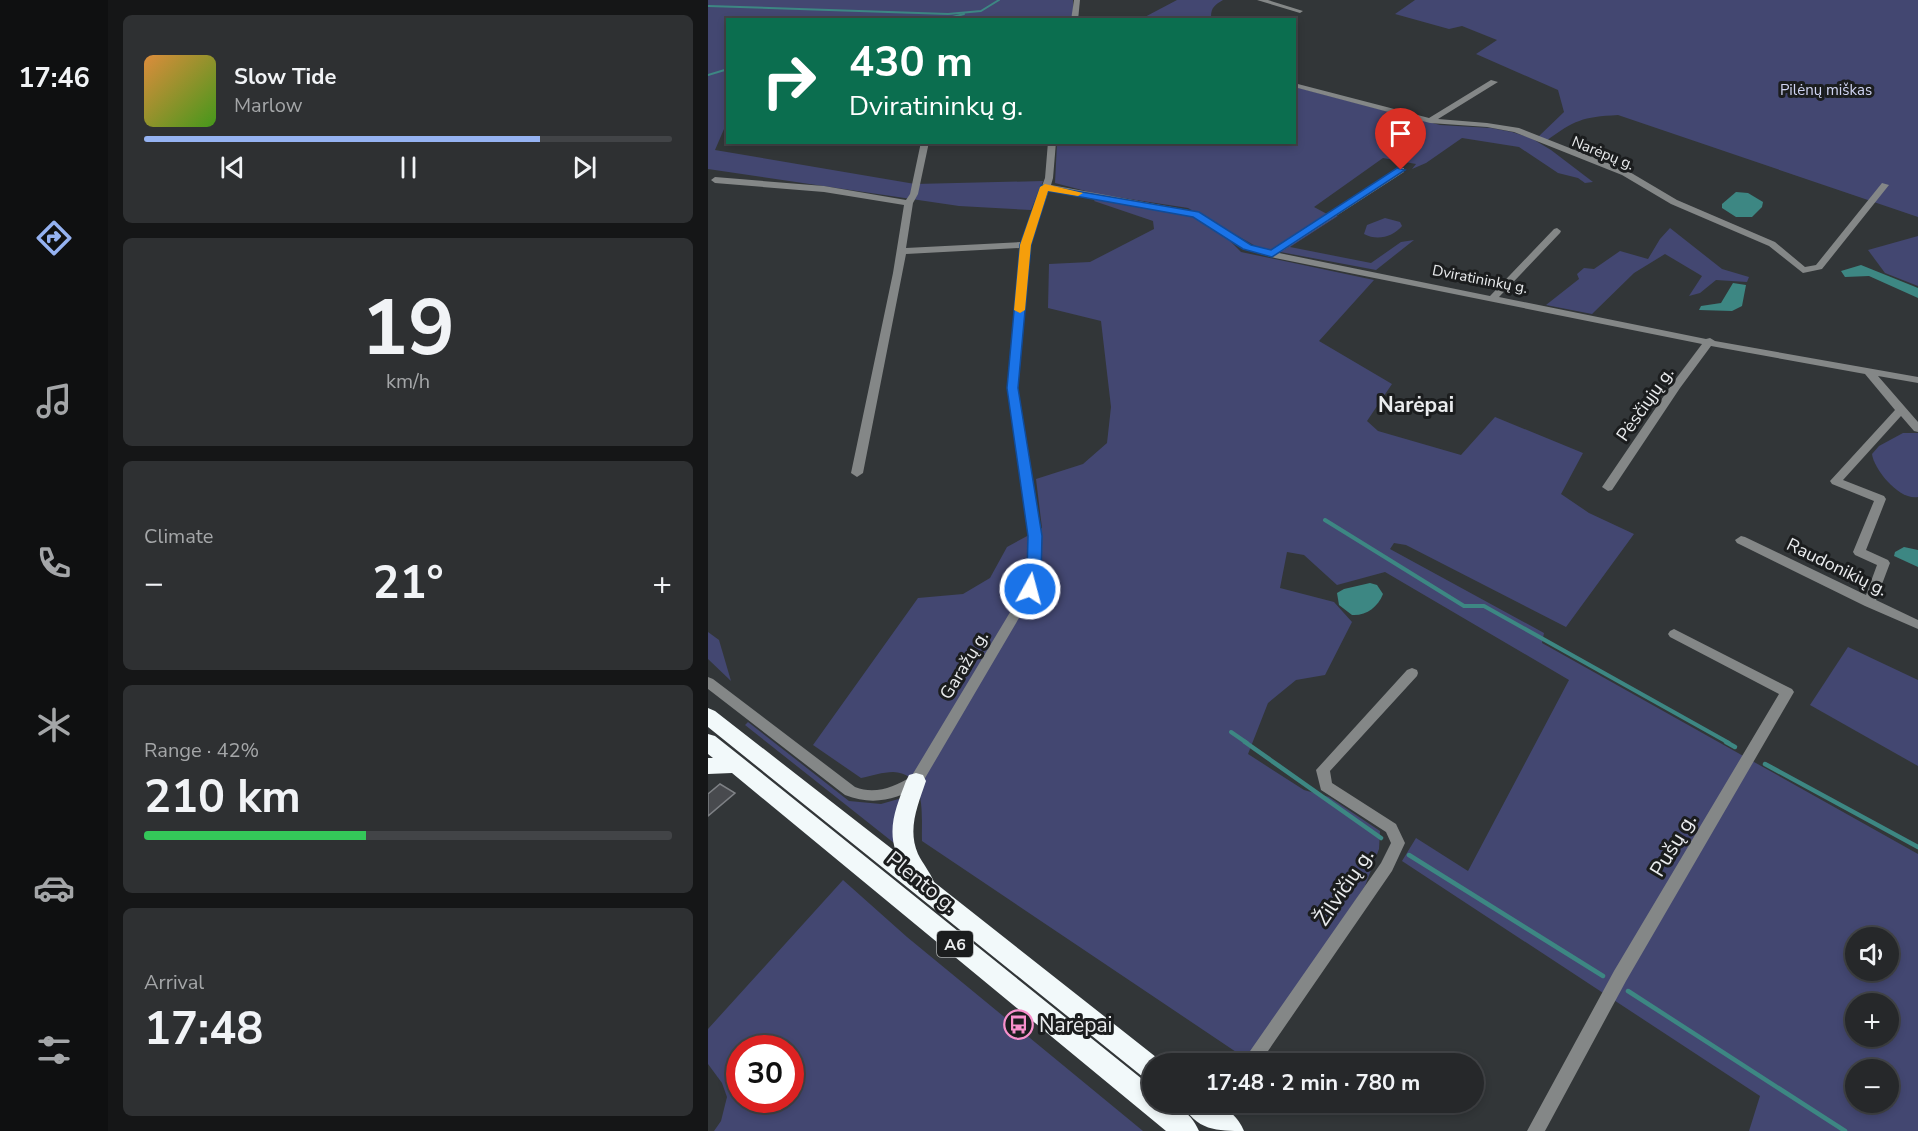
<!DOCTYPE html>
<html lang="en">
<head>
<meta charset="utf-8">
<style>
  body { margin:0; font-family:"Nunito Sans",sans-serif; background:#2e3032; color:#f1f3f6; height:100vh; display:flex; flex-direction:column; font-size:22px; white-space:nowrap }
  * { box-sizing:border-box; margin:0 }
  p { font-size:20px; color:#a4a6a8 }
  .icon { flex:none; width:33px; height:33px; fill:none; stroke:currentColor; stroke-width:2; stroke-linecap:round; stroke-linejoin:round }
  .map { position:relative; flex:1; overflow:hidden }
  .details { display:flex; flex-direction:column; gap:15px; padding:15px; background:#151617; width:600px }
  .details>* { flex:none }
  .hud { position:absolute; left:18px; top:18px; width:570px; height:126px; border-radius:0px; box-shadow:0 3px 9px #0003,0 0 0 2px #424447; background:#0b6e4f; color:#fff; overflow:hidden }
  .controls { position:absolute; left:1137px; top:927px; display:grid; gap:12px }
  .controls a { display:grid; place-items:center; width:54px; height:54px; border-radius:50%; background:#26282a; box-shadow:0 3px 9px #0003,0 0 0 2px #424447; font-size:30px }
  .speed { position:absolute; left:18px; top:1035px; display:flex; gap:12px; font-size:30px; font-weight:700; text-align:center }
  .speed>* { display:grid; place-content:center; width:78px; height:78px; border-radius:50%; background:#26282a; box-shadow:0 3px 9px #0003,0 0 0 2px #424447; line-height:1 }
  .speed .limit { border:9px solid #d22; background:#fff; color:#111 }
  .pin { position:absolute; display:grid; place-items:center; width:51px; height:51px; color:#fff; margin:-62px -26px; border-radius:50% 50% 50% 0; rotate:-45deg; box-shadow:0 0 6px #0007 }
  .pin .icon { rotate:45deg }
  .me { position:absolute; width:66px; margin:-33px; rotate:7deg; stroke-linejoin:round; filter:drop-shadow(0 0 4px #0008) }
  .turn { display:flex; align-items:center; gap:21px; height:126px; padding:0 24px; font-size:27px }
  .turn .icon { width:78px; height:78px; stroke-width:2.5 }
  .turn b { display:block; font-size:42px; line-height:51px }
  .big { font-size:45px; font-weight:700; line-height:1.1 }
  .details .card { flex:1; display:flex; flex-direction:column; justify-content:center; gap:9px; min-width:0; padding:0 21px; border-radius:9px; background:#2e3032 }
  .details .dial { align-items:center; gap:0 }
  .dial b { font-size:78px; line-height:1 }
  .song { display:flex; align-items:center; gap:18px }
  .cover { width:72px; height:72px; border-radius:9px; background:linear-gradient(135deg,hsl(30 70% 55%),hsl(100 70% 35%)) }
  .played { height:6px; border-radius:3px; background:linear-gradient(90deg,#95b2f1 75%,#424447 75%) }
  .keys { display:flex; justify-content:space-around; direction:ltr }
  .heat { display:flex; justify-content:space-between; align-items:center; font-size:33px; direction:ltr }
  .charge { height:9px; border-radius:4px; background:linear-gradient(90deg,#34c759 42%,#424447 0) }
  .trip { position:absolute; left:434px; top:1053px; width:342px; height:60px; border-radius:30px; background:#26282a; box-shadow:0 3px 9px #0003,0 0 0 2px #424447; font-weight:700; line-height:60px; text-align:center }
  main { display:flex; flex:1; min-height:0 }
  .dock { display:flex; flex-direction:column; width:108px; justify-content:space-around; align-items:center; background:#0f1011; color:#a4a6a8 }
  .dock .icon { width:42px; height:42px }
  .dock .active { color:#95b2f1 }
  .dock b { font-size:27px; color:#f1f3f6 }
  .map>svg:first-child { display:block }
</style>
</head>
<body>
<main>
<nav class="dock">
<b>17:46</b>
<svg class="icon active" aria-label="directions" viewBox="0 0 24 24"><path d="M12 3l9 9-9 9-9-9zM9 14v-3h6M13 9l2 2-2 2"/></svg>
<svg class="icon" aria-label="music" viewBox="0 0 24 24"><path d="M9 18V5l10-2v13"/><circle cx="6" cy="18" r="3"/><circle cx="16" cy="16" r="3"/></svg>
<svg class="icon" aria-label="phone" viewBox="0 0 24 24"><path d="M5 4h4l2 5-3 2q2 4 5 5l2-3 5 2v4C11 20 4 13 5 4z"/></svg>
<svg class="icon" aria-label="climate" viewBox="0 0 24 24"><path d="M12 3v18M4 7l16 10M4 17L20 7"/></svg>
<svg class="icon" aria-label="car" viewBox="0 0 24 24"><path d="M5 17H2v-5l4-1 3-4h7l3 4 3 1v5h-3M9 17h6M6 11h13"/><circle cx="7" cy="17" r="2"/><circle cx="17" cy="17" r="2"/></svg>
<svg class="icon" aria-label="filters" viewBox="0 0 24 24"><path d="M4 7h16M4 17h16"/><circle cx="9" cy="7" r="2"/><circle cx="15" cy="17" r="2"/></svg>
</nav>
<section class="details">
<div class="card">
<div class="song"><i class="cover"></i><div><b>Slow Tide</b><p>Marlow</p></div></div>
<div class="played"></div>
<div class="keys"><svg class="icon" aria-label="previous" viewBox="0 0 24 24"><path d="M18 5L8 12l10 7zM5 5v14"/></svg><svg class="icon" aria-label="pause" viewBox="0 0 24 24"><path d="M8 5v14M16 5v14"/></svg><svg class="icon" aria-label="next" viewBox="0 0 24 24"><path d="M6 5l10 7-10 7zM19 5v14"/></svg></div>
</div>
<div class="card dial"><b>19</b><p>km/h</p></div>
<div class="card"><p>Climate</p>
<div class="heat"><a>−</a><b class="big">21°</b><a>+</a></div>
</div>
<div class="card"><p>Range · 42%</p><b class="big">210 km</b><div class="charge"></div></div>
<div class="card"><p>Arrival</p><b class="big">17:48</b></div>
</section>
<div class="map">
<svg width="1210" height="1131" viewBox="0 0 1210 1131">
  <rect width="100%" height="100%" fill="#323638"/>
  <!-- green -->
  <g fill="#434771" fill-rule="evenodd">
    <path d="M0 0H365V14L362 19 20 20 19 122 7 150 207 184 335 181 323 210 251 206 0 169Z"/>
    <path d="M469 0H515C507 5 503 7 503 17L510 19H433Z"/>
    <path d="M707 0H1210V217L910 115C874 117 867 120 838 141L830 137 856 112 850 90 768 54 789 40 754 26 741 29 687 14Z"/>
    <path d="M587 87 732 125 783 128 804 132 823 138 843 150 885 182 877 183 870 178 850 173 811 147 754 138 718 163 704 169 708 164 675 158 606 207 619 214 630 216 582 247 663 263 693 242 706 240 668 270 551 248 480 208 389 194 347 183 349 143 586 142Z"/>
    <path d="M389 197 480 214 516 235 533 252 666 280 611 341 684 384 659 421 670 431 753 455 787 417 875 453 853 494 881 513 926 534 858 627 698 545 686 543 682 549 836 633 834 643 1210 854V1131H1041L1052 1096 694 861 708 838 760 871 861 680 677 572 629 585 596 555 579 552 572 588 626 602 644 622 617 675 588 680 560 703 540 754 596 790 621 797 672 831 671 849 657 886 540 1060 214 841C213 817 220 773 185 772 175 772 163 776 153 778L105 745 210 598 255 594 282 578 299 547 334 528 328 479 375 464 399 443 403 407 393 321 340 308 341 264 382 262 446 229 445 221 386 201ZM1148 938H1180V970H1148ZM1148 1004H1180V1036H1148ZM1148 1070H1180V1102H1148Z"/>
    <path d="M677 218 692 222 694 226C685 237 669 241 656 234L659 225Z"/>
    <path d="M962 228 1014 269 1041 277 1039 282 1008 280 992 293 981 296 994 276 957 254 926 273 884 314 838 305 871 279 869 274 876 268 886 269 912 251 940 259 952 239Z"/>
    <path d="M1210 236V286L1177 273 1160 250Z"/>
    <path d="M1195 433H1210V497C1192 501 1166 470 1164 454L1171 446Z"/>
    <path d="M0 632 11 640 23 681 0 659Z"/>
    <path d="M1140 647 1210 680V766L1102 705Z"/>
    <path d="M40 722 141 801 173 804 194 798 186 843 37 725Z"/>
    <path d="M135 880 199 937 435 1131H6L13 1121 19 1097 14 1083 0 1064V1029ZM82 1048V1100H32V1048Z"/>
  </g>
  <!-- water -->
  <g fill="#3d8783">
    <path d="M1028 192 1040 193 1055 202 1054 207 1044 217H1028L1014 208V204Z"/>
    <path d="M1153 265 1210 288V298L1161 276 1137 277 1133 271Z"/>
    <path d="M1025 283 1038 285 1034 306 1024 311 991 310 993 306 1013 303Z"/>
    <path d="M1196 547 1210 550V567L1186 556 1187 552Z"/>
    <path d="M662 583 669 585 675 594C670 607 658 616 644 615L631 605 629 593 636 589Z"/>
  </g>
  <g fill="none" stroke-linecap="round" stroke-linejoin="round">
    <!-- stream-far2 -->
    <g stroke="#3d8783" stroke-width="2">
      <path d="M0 6 240 14 273 11 291 0"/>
      <path d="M233 20 256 14"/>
      <path d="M0 75 20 69"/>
    </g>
    <!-- stream-far1 -->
    <g stroke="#3d8783" stroke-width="4">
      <path d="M617 520 756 606H776L1021 743"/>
      <path d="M523 732 539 743"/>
    </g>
    <!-- stream -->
    <g stroke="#3d8783" stroke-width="4.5">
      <path d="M537 742 673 838"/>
      <path d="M1018 742 1027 747"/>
      <path d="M1057 764 1210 847"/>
      <path d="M701 855 895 976"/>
      <path d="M920 991 1137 1131"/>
    </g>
  </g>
  <!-- building -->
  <path fill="#484a4e" stroke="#7e8185" stroke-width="1.5" d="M12 784 27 793 0 816V794Z"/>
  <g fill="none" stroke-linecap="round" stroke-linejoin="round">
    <!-- street -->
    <g fill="#848787" fill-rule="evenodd">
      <path d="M366 0H372L370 20H363Z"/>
      <path d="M549 0H560L595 11 592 13Z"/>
      <path d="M783 80 790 82 730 119 779 123 811 128 920 171 969 200 1067 242 1097 267 1108 265 1174 183 1181 185 1114 269 1095 273 1061 246 963 204 914 175 806 132 779 127 722 123 586 87V83L721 118Z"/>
      <path d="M213 142H221L210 194 205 203 198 248 313 242 337 178 340 142H348L345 178 343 185 491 212 542 245 563 251 693 168H696V172L571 253 782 296 846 229 849 228 853 231 852 233 791 297 998 339 1002 338 1007 341 1210 377V383L1170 376 1210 422V432L1206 431 1193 416 1135 480 1176 496 1178 499 1158 550 1180 560 1182 563 1168 600 1210 620V629L1157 606 1029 543 1027 540 1033 536 1037 537 1158 595 1169 565 1147 555 1145 552 1166 501 1124 484 1122 481 1187 410 1157 374 1003 346 972 388 904 490 900 491 894 487 964 384 994 344 567 258 536 249 485 216 341 190 322 245 309 388 333 536 332 575 328 589 213 785C188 800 165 806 137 795L0 689V677L5 679 147 787C167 795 186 787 203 777L316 589 320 575 321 536 299 388 312 248 198 254 155 473 149 477 143 473 185 273 196 205 116 192 7 183 3 180 7 177 116 186 198 200 202 194Z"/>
      <path d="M966 629 1084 689 1086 692 918 981 837 1131H819L906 971 1071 694 962 637 960 634 962 631Z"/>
      <path d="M704 668 709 670 710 673 709 676 622 771 624 783 688 824 697 843 684 871 551 1064H533L673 863 683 843 678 832 613 790 608 770 699 670Z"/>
    </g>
    <!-- highway -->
    <g fill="#f2f9fa" fill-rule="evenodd">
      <path d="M0 708 7 711 188 852C179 827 189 805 198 781L201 775 208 773 215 775 218 781C210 805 199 829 210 854 215 864 222 872 226 882L453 1061 454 1064H444V1081L435 1077 0 727Z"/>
      <path d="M0 734 7 736 36 759 444 1087V1102C465 1102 482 1110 491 1131H458L24 773 0 774V758H5L0 754Z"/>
      <path d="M474 1102C501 1102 524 1103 536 1131 510 1131 487 1131 474 1102Z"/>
    </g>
  </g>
  <!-- route -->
  <path fill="#1a73e8" stroke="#114b97" stroke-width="1.5" d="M689 168 697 170 564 257 535 249 485 217 340 191 323 245 310 388 334 536 333 575 327 593H318L316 589 319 575 320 536 299 388 312 245 333 185 491 212 543 245 563 250Z"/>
  <!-- slow -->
  <path fill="#f59e0b" d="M337 184 375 193 370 196 340 191 323 245 317 310 312 313 306 310 312 245 332 187Z"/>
  <!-- icons -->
  <defs>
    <symbol id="bus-ring" viewBox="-11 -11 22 22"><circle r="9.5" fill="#1b1d1e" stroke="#f890cc" stroke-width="1.5"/><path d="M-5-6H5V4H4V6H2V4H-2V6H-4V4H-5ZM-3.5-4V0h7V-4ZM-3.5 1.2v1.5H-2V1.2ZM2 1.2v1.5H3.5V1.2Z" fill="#f890cc"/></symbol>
  </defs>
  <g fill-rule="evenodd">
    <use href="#bus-ring" x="294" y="1008" width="33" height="33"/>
  </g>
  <g text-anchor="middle" stroke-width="6" stroke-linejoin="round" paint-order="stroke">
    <!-- far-park labels -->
    <g font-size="15" fill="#d0d4f2" stroke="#1b1d1e">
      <text x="1118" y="95">Pilėnų miškas</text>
    </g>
    <!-- far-street labels -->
    <g font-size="15" fill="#eaecee" stroke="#1b1d1e">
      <text transform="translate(895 153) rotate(22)" y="5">Narėpų g.</text>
      <text transform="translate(772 279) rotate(11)" y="5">Dviratininkų g.</text>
    </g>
    <!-- shield labels -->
    <rect fill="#1b1d1e" stroke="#acaeb0" stroke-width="1.5" x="229" y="931" width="36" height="26" rx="4.5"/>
    <g font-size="16" font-weight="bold" fill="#eaecee">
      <text x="247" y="950">A6</text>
    </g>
    <!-- street labels -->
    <g font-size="18" fill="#eaecee" stroke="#1b1d1e">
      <text transform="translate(937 404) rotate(-55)" y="6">Pėsčiųjų g.</text>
      <text transform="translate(1129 567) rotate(26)" y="6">Raudonikių g.</text>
      <text transform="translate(256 665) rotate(-59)" y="6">Garažų g.</text>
    </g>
    <!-- quarter labels -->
    <g font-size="21" font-weight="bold" fill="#eaecee" stroke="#1b1d1e">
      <text x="708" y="412">Narėpai</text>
    </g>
    <!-- near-street labels -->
    <g font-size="21" fill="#eaecee" stroke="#1b1d1e">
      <text transform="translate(965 845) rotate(-59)" y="7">Pušų g.</text>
      <text transform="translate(214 882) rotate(39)" y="7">Plento g.</text>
      <text transform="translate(636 887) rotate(-56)" y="7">Žilvičių g.</text>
    </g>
    <!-- near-poi labels -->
    <g font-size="21" fill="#eaecee" stroke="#1b1d1e" text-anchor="start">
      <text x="331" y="1032">Narėpai</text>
    </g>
  </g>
</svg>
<div class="controls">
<a><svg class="icon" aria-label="sound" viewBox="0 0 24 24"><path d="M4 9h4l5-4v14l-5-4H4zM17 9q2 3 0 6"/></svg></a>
<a>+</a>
<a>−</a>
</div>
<div class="speed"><div class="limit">30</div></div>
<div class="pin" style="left:693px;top:170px;background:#d93025"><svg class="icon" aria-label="arrive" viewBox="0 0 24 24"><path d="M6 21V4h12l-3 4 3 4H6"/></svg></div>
<svg class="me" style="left:322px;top:589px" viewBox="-20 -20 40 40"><circle r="17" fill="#1a73e8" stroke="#fff" stroke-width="3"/><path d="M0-11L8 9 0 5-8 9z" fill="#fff"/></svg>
<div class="trip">17:48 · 2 min · 780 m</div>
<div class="hud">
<div class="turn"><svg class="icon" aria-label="right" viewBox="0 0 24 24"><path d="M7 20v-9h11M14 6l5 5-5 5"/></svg><div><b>430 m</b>Dviratininkų g.</div></div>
</div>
</div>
</main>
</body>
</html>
